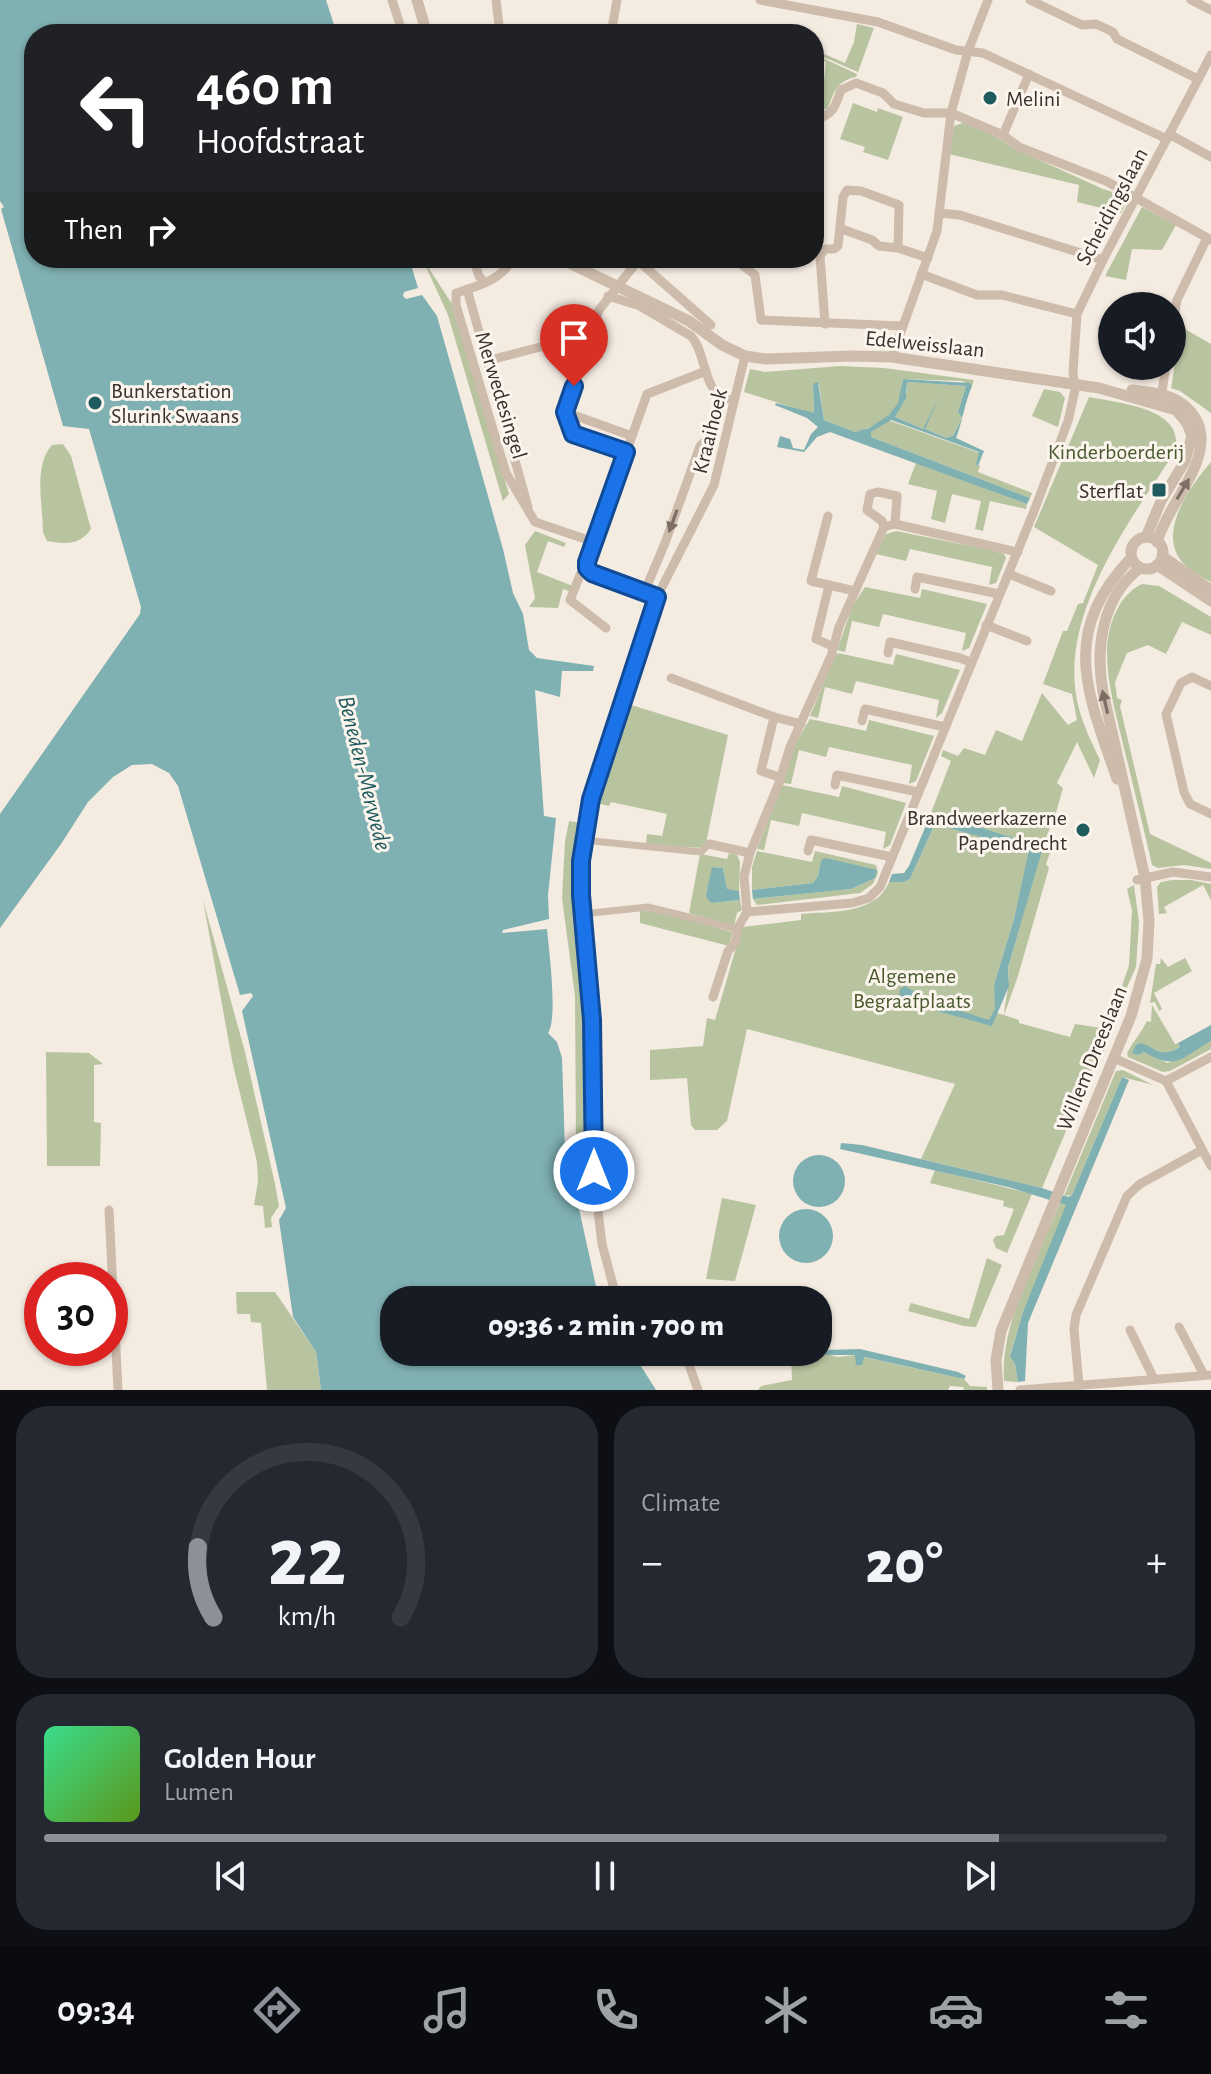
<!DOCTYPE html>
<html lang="en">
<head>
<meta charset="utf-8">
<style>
  body { margin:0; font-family:"Alegreya Sans",sans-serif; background:#242831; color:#f1f3f6; height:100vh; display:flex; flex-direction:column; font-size:30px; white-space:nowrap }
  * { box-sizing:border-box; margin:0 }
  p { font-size:26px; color:#9ea1a6 }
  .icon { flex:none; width:44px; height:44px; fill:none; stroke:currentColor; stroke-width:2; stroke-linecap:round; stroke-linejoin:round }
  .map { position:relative; height:1390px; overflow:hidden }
  .details { display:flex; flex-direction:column; gap:16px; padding:16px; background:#0d0f14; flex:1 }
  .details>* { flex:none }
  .hud { position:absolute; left:24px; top:24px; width:800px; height:244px; border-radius:32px; box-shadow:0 2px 6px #0004; background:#202124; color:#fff; overflow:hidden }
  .controls { position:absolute; left:1098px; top:292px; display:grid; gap:16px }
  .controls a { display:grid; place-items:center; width:88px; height:88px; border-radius:50%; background:#171b24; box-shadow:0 2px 6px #0004; font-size:40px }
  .speed { position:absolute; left:24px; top:1262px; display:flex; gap:16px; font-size:40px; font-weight:700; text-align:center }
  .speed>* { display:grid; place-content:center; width:104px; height:104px; border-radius:50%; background:#171b24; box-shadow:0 2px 6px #0004; line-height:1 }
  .speed .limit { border:12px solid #d22; background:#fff; color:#111 }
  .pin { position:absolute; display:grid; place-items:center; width:68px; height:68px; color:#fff; margin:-82px -34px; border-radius:50% 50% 50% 0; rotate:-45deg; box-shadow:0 0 8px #0007 }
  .pin .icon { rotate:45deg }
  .me { position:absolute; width:88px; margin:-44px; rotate:0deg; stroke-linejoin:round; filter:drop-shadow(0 0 6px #0008) }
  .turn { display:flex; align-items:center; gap:28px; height:168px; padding:0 40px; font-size:36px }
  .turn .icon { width:104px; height:104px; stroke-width:2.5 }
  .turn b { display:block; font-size:56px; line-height:68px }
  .then { display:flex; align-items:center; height:76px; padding:0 40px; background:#0003; gap:16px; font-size:30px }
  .big { font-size:60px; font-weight:800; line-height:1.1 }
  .details .widget { flex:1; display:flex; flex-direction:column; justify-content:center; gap:12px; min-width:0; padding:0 28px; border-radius:32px; background:#242831 }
  .details .dial { align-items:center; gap:0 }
  .dial svg { height:208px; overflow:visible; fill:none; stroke:#363941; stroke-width:7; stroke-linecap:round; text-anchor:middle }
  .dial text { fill:#f1f3f6; stroke:none }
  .song { display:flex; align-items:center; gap:24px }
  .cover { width:96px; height:96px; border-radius:12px; background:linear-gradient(135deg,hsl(150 70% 55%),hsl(90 70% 35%)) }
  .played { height:8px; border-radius:4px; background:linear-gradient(90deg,#8c9099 85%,#363941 85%) }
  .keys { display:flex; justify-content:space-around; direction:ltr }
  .heat { display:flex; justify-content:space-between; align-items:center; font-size:44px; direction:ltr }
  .details .tiles { flex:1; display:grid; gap:16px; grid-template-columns:1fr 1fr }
  .widget:last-child { grid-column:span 2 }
  .trip { position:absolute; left:380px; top:1286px; width:452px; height:80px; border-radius:32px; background:#171b24; box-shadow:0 2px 6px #0004; font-weight:800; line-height:80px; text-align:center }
  .tabs { display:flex; height:128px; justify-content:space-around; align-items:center; background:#090b0e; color:#9ea1a6 }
  .tabs .icon { width:56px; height:56px }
  .tabs .selected { color:#8c9099 }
  .tabs b { font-size:36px; color:#f1f3f6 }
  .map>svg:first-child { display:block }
</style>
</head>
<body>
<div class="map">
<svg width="1211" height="1390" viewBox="0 0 1211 1390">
  <rect width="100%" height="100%" fill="#f4ebe1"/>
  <!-- green -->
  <g fill="#b8c4a0">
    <path d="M857 24 874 28 858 72 814 53 815 50 845 63 854 42Z"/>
    <path d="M818 56 857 74 856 77C837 81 834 92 828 108L821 111 826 62Z"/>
    <path d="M853 103 877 112 878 108 903 117 888 160 863 152 865 147 840 139Z"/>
    <path d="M965 122 1002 140 1013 148 1103 189 1122 195 1125 205 1121 213 1077 202 1079 185 949 154 954 126Z"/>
    <path d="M1142 207 1176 225 1162 250 1132 249 1126 280 1105 276Z"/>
    <path d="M422 258 456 310 509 494 503 501 448 315Z"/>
    <path d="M1176 324 1211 344V413L1180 391 1171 388 1175 364 1172 363V357L1176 358 1181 329 1175 328Z"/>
    <path d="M840 366 884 368 974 380 972 386 962 381 903 379C901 385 902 391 900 398 896 415 872 429 855 432L824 420 819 384H813L814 414 744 392 750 369 765 372Z"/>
    <path d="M907 382 966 386 958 412 962 418 953 436 946 438 925 429 926 426 923 429 895 417 907 392Z"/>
    <path d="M1044 389 1060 392 1065 398 1058 427 1032 416Z"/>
    <path d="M1089 397C1118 403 1189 408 1174 453 1128 524 1055 619 1079 709 1084 727 1092 743 1100 760L1094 778 1077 742 1057 783 1063 788 1052 827H1050L1043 848 1051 850 1046 864 1049 868 1018 976 1004 1015 1019 1020V1023L1070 1037 1075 1024 1108 1029 1129 965 1132 910 1127 889 1134 885 1139 923 1136 967 1118 1007 1103 1055H1098L1042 1188 921 1159 955 1084 747 1029 727 1121 717 1130H695L691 1125 687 1078 650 1080V1050L703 1046 707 1018 715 1020 742 927 801 920V914C831 911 876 915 889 882H903L910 879 933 828 938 825 1030 849 1014 919 994 985 996 1013 1004 1015C1005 999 1011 984 1008 969L1042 847 947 817 929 818 951 761 941 756 943 750 958 756 964 748 985 755 996 730 1022 741 1042 693 1068 725 1077 720 1072 694 1043 684 1063 631H1067L1078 604 1083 603 1098 565 1034 527Z"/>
    <path d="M888 420 980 453 976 464 980 466 978 472 1032 493 1030 498 871 437V432Z"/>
    <path d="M63 444 71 456 91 529C79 546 65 544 47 541L43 532C43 506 33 466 52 445Z"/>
    <path d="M1211 462V582C1203 577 1191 572 1184 564 1155 535 1190 486 1211 462Z"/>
    <path d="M916 463 1027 504 1026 509 990 501 983 531 975 529 981 501 952 494 945 523 931 519 937 491 908 484Z"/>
    <path d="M535 531 566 543 564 547 548 541 537 572 573 586 569 591 563 589 558 608 529 607 535 598 525 545Z"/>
    <path d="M896 531 991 550 1004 554 1006 558 996 583 989 585 992 567 910 549 906 561 876 554 886 534Z"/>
    <path d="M1142 584 1159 586 1211 617V635L1182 622 1166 654 1148 645 1127 653 1115 682 1117 698 1122 700 1120 706 1150 834 1211 863V869L1184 865 1158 868 1152 865C1143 825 1133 785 1123 744 1116 714 1107 684 1107 652 1107 627 1118 595 1142 584Z"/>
    <path d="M865 587 920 598 922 589 987 604 969 648 962 651 966 633 883 614 879 627 852 621 845 652 837 650 853 605Z"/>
    <path d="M838 653 893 665 896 654 960 670 942 713 936 718 939 700 856 681 852 694 825 687 818 718 810 716 835 655Z"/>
    <path d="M628 704 728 735 705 848 646 845 647 834 662 836 667 814 611 802 609 806 597 803Z"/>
    <path d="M810 719 866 731 869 720 934 736 916 781 909 784 912 765 829 747 826 757 799 750 791 784 783 783C786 760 798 738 810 719Z"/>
    <path d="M782 785 839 797 842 786 906 803 890 845 883 849 886 832 802 813 799 826 771 820 764 850 757 849Z"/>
    <path d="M569 821 582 823C569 889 583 954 587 1020 590 1072 588 1124 590 1175L582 1176 576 1141 575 996 562 898 565 842Z"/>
    <path d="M757 851 812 862 815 851 876 865 878 873 873 884 860 893 757 905 753 899 851 889 875 878 821 860 818 876 813 883 752 890V867Z"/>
    <path d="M729 853 737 855 740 862 739 891 727 890 723 868 713 867 706 895 712 903 740 900 742 910 737 913 734 926 689 913 700 854 727 859Z"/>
    <path d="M1172 880H1191L1211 884V900L1203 885 1164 907 1167 913 1159 914 1157 887 1161 882Z"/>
    <path d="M203 900 245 1052 275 1184 279 1206 271 1218 272 1227 265 1228 263 1206 254 1205 258 1181 257 1162 233 1065Z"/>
    <path d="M656 910 732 932 729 946 640 923V911Z"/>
    <path d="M1161 958 1168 967 1185 958 1192 971 1154 993 1162 1009 1159 1011 1155 1002 1150 1003 1156 964H1160Z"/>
    <path d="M1152 1005 1175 1044 1178 1043 1180 1047 1165 1054 1140 1043 1133 1051 1139 1055 1144 1052 1168 1063 1211 1041V1049L1170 1071 1163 1072 1128 1057 1127 1053C1133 1042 1141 1033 1147 1021L1151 1022Z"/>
    <path d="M46 1052 89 1053 103 1064 94 1065V1122L101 1123 100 1166H47Z"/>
    <path d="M1123 1070 1153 1085 1122 1077 1072 1195 1064 1196 1116 1071Z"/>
    <path d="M935 1170 1032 1194 1007 1253 996 1248 993 1240 996 1236 1004 1235 1014 1209 1003 1206 1004 1201 930 1183Z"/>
    <path d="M722 1198 756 1205 735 1281 706 1279Z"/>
    <path d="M1060 1203 1066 1205 1067 1209 1023 1312 1010 1355 1015 1364 1018 1382 1004 1381C1000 1321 1038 1258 1060 1203Z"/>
    <path d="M987 1258 1002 1265 976 1327 964 1326 908 1311 911 1303 969 1319Z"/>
    <path d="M236 1292H275L316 1352 321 1390H267L261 1323 251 1322 250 1314H237Z"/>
    <path d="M791 1352H818L838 1357 856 1355 857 1365 863 1357 964 1379 970 1386 987 1387V1390H964L963 1387 950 1386 948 1390H758L761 1386 792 1380Z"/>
  </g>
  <!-- water -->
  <g fill="#7fb0b2" fill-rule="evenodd">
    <path d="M0 0H326L337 34H34V258H409L418 288 404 292 403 296 406 299 422 295 437 316 503 549 513 593 523 614 529 650 537 658 594 666 593 671H562L560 697 535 690 544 816 556 818 548 895 549 919 503 930 502 933 547 929C549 950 558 1019 548 1033L557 1042 562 1058 565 1151 574 1170 576 1195 599 1300H394V1352H640L639 1363 656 1390H321L316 1352 293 1317 279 1220 286 1208 242 1011 253 996 251 993 240 995 178 786 169 773 152 764 132 765 113 777 88 802 61 844 0 928V814L140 614 141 607 89 429 63 426 1 209 4 207 0 201Z"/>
    <path d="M903 379 970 383 972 386C964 405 963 420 956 438L984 451 978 466 976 464 979 452 891 420 871 432V437L1030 498 1027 504 830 432 817 437 804 452 777 447 780 436 790 439 793 448 804 450 811 434 818 427 807 418 775 405 776 403 814 413 813 384 818 382 824 420 855 432 869 428 889 415 898 403ZM907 382 966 386 958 412 962 418 953 436 946 438 925 429 939 397 923 429 895 417 906 398Z"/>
    <path d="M947 817 1043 847 1008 968 1009 986 992 1026 915 1005 899 996 900 989 905 986 933 1002 989 1020 995 1009 994 985 1014 919 1029 850 938 825 933 828 910 879 903 882H889L892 874 904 873 909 866 929 818Z"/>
    <path d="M826 858 877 870 875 878 851 889 753 899 752 890 813 883 818 876 821 860Z"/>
    <path d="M712 867 723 868 727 889 739 891 740 900 712 903 708 900 706 895Z"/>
    <path d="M1211 1025V1041C1181 1058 1177 1071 1144 1052L1139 1055 1132 1053 1136 1045 1141 1043C1160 1050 1160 1058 1180 1047L1178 1043Z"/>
    <path d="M1122 1077 1129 1080 1028 1323 1025 1381 1018 1382 1015 1364 1010 1356 1023 1312 1066 1205 1008 1187 840 1149 841 1143 862 1145 1042 1188 1068 1197 1072 1195Z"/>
    <circle cx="819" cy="1181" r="26"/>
    <circle cx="806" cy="1236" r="27"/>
    <path d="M860 1349 958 1372 966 1376 964 1379 864 1357 862 1365H856L855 1355H824L825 1350Z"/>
  </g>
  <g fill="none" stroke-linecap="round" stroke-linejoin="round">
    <!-- pedestrian -->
    <g stroke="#cdbbac" stroke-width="7">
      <path d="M583 840 701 852 709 844"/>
      <path d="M583 914 648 907 737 929"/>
    </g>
    <!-- minor -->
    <g stroke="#cdbbac" stroke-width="9">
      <path d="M392 0 403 34"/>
      <path d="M496 0 500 34"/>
      <path d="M760 0 878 22 956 50 983 53 1167 139"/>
      <path d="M1030 0 1082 25 1096 24 1113 32 1117 39 1198 79"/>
      <path d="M1191 0 1211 10"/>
      <path d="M611 34 617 0"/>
      <path d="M814 119C833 116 835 107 841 90L856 83 883 93 894 104 924 113H951L1003 135 1019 147 1106 181 1211 240"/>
      <path d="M1169 134 1211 157"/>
      <path d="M1003 135 1029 74"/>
      <path d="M939 213 960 215 1103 260"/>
      <path d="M842 229 872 240 879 246 898 248 928 258"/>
      <path d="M473 258 479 276 484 282"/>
      <path d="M513 258C502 280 478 286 456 293V305L506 473 535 522 594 542"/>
      <path d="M635 258 711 325"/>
      <path d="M733 258 755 275 761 320 902 326"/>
      <path d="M921 274 977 295H1002L1077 314"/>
      <path d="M467 289 528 507"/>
      <path d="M608 296 640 306 691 336C707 353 702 393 728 399"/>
      <path d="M825 324 820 256 825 249H834L838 246 843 197 847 190 861 191 899 205 898 248"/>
      <path d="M1172 329 1177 300 1207 238"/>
      <path d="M892 357 937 231 951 113 968 51 988 0"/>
      <path d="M486 361 544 346 582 360"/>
      <path d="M1161 398 1166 366"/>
      <path d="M565 412 599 310 637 262"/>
      <path d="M626 452 573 434 565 412 632 436"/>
      <path d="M828 516 811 581 855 591"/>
      <path d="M884 527 882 521 867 510 870 494 878 492 897 496 895 524"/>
      <path d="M587 568 580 575 570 600 606 628"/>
      <path d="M1009 574 1051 591"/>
      <path d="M829 585 816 639 832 646"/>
      <path d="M915 589 917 577 999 594"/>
      <path d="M644 593 665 543 700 446 713 433 722 398"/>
      <path d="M657 597 592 573 587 568V562L647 394 706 371"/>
      <path d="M986 625 1027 641"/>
      <path d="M888 653 890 642 960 658 970 662"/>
      <path d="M671 678 774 717"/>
      <path d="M1211 686 1192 677 1181 683 1166 714 1184 792 1190 804 1211 814"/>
      <path d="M862 721 865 709 945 727"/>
      <path d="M779 777 761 771 774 717 801 724"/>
      <path d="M835 785 837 775 918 792"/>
      <path d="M709 844 750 853"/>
      <path d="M808 851 811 840 892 857"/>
      <path d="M1137 880 1173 872 1211 877"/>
      <path d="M747 912 852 903 869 898 880 887 1034 511 1068 421 1075 390 1073 372 1077 314 1103 260 1211 55"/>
      <path d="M747 912 744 876 750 853 779 783 790 747 831 656 839 627 884 527 895 524 1018 552"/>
      <path d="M713 997 728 951 735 943 737 929 747 912"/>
      <path d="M1114 1058 1166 1081 1211 1057"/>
      <path d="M1166 1081 1211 1166"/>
      <path d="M109 1210 118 1390"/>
      <path d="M617 1300 602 1244 595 1187 592 1020 581 895 583 840 591 799 646 626 657 597 714 485 745 356"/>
      <path d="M1179 1327 1204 1375"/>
      <path d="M1130 1330 1154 1379"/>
      <path d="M676 1352 689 1365 698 1390"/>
      <path d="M1079 1385 1074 1329 1076 1315 1127 1196 1140 1184 1202 1150"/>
      <path d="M1020 1390 1211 1375"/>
    </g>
    <!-- tertiary -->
    <g stroke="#cdbbac" stroke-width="11">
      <path d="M417 0 427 34"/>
      <path d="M559 258 689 321 722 345 745 356 766 359 852 356 892 357 1099 388 1176 410 1187 423 1192 436"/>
      <path d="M1132 390C1160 393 1187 396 1199 426 1211 464 1167 505 1157 542"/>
      <path d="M1146 537 1161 501 1185 461 1192 436"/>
      <circle cx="1147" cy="553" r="16"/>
      <path d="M1162 556 1211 590"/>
      <path d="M1157 565 1211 601"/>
      <path d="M1117 779C1087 691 1059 634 1131 558"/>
      <path d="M998 1390 996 1360 1001 1331 1131 1016 1147 959 1149 921 1145 878 1103 692C1095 648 1102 597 1140 568"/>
    </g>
  </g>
  <!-- one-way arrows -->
  <defs><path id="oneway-solid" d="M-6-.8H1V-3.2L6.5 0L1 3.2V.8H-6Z" transform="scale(2)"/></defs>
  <g fill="#7d6f65">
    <use href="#oneway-solid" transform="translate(1183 489) rotate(-59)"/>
    <use href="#oneway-solid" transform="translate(673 521) rotate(110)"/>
    <use href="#oneway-solid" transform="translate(1105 702) rotate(-103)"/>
  </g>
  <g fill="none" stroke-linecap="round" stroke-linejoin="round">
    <defs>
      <path id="route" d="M574 386 565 412 573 434 626 452 587 562V568L592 573 657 597 591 799 581 861V895L592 1020 594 1171"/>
    </defs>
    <!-- route casing -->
    <use href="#route" stroke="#114b97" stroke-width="20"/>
    <!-- route -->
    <use href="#route" stroke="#1a73e8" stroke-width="14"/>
  </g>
  <!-- markers -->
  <g fill="#1f5a5e" stroke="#fbf5ee" stroke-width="3">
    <circle cx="990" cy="98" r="8"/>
    <circle cx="95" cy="403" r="8"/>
    <rect x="1151" y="482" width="16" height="16" rx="4"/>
    <circle cx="1083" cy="830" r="8"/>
  </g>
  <g text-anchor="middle" stroke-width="6" stroke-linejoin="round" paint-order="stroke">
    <!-- poi labels -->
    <g font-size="22" fill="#3b302b" stroke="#fbf5ee" text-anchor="start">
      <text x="1006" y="106">Melini</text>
      <text x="111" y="398">Bunkerstation<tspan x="111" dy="25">Slurink Swaans</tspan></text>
      <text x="1143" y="498" text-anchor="end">Sterflat</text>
      <text x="1067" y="825" text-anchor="end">Brandweerkazerne<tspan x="1067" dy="25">Papendrecht</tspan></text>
    </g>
    <!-- street labels -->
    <g font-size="22" fill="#3b302b" stroke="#fbf5ee">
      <text transform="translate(1111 206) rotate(-62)" y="8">Scheidingslaan</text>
      <text transform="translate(925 343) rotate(6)" y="8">Edelweisslaan</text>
      <text transform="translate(502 395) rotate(73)" y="8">Merwedesingel</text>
      <text transform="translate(709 431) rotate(-76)" y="8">Kraaihoek</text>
      <text transform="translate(1091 1058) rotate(-68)" y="8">Willem Dreeslaan</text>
    </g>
    <!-- park labels -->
    <g font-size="22" fill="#4a5a2e" stroke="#fbf5ee">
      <text x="1116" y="459">Kinderboerderij</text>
      <text x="912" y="983">Algemene<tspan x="912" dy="25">Begraafplaats</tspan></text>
    </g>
    <!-- water labels -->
    <g font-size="24" font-style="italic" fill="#1f5a5e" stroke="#fbf5ee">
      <text transform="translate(365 773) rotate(76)" y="8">Beneden-Merwede</text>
    </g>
  </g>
</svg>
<div class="controls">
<a><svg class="icon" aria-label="sound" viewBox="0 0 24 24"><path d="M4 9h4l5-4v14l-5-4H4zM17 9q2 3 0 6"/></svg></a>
</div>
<div class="speed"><div class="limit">30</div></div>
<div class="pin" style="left:574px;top:386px;background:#d93025"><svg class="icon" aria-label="arrive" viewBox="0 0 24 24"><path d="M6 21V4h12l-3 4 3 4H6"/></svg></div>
<svg class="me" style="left:594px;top:1171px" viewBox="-20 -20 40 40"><circle r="17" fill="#1a73e8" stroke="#fff" stroke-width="3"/><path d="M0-11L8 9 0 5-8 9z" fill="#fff"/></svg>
<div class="trip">09:36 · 2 min · 700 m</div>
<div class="hud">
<div class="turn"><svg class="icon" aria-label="left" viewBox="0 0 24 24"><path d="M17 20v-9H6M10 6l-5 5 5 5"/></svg><div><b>460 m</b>Hoofdstraat</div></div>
<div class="then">Then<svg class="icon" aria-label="right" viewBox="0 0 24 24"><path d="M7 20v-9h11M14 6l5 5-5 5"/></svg></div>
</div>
</div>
<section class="details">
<div class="tiles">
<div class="widget dial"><svg viewBox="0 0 100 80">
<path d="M14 69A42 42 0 1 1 86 69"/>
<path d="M14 69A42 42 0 0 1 8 42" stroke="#8c9099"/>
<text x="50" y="56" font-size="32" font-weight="700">22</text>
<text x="50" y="72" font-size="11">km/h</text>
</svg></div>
<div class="widget"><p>Climate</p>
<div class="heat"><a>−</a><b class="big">20°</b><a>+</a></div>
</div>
<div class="widget">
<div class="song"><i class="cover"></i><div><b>Golden Hour</b><p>Lumen</p></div></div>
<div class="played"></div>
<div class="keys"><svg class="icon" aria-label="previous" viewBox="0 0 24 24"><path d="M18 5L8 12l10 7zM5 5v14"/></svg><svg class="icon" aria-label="pause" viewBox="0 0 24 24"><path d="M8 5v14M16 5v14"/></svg><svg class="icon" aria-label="next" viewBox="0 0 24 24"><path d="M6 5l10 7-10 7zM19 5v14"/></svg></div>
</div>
</div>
</section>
<nav class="tabs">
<b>09:34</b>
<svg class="icon selected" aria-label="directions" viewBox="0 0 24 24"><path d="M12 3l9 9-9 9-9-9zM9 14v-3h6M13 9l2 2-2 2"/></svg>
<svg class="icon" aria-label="music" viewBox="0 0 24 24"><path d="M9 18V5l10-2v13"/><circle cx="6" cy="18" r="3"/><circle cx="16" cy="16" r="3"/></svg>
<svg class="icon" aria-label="phone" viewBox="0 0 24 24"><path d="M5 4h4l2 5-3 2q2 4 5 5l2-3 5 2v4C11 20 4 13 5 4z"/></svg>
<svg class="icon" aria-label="climate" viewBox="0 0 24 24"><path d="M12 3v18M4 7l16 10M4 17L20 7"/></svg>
<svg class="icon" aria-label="car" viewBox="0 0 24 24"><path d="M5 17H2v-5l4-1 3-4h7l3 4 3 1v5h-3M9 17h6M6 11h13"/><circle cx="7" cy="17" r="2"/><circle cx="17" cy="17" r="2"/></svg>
<svg class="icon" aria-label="filters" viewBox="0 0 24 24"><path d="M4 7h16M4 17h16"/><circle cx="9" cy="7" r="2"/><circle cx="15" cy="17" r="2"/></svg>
</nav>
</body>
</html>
